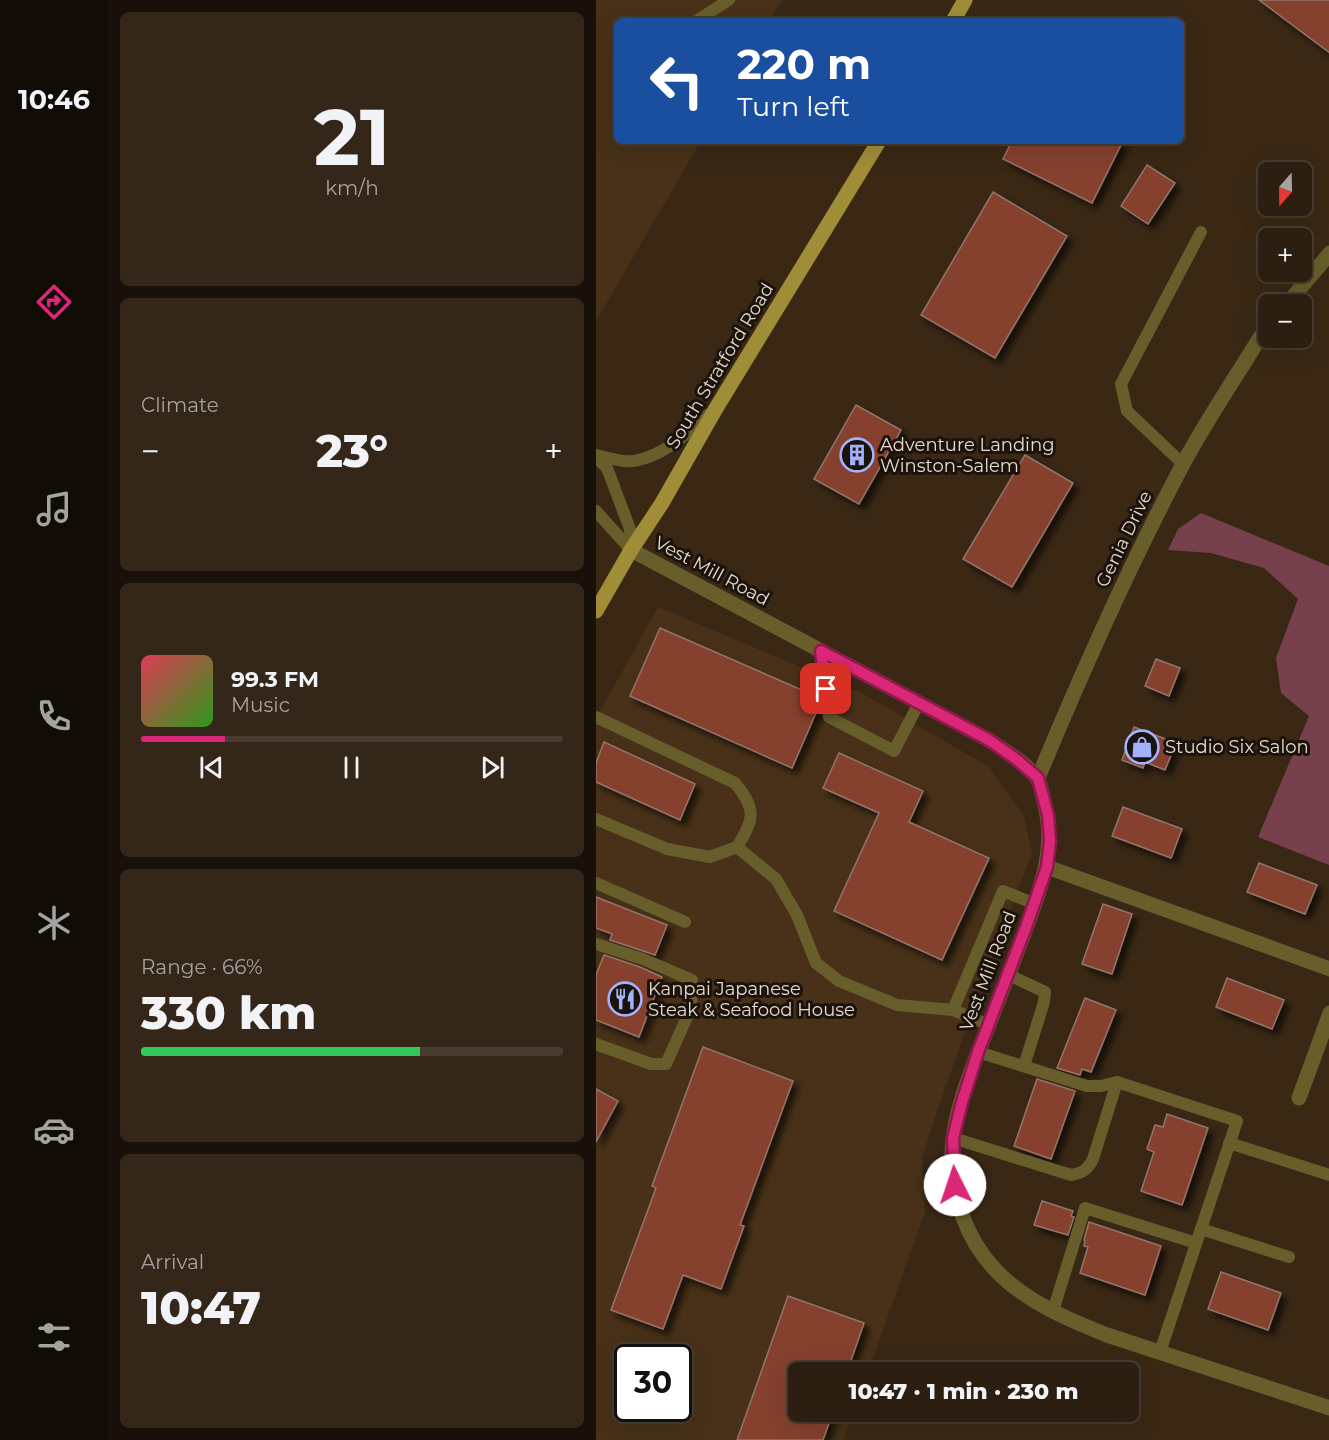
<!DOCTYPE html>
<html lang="en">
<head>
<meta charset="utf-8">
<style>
  body { margin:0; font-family:Montserrat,sans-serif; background:#342719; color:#f1f3f6; height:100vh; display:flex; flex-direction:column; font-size:22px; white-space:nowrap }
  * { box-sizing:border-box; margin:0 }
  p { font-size:20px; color:#a6a29f }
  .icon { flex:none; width:33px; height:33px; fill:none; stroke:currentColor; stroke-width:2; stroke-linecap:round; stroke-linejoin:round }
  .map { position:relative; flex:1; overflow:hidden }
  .side { display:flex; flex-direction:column; gap:12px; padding:12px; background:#181009; width:488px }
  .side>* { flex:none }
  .top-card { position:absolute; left:18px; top:18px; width:570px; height:126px; border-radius:9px; box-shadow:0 6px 24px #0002,0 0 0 2px #483c30; background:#1a4fa0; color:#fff; overflow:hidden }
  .needle { width:39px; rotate:200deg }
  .controls { position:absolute; left:662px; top:162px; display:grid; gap:12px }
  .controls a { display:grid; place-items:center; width:54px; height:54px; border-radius:9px; background:#2c1e10; box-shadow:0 6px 24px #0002,0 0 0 2px #483c30; font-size:30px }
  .speed { position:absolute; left:18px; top:1344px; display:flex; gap:12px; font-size:30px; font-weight:700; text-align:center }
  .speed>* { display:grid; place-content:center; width:78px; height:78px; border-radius:50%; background:#2c1e10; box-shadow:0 6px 24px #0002,0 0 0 2px #483c30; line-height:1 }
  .speed .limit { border:3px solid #111; border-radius:9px; background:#fff; color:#111 }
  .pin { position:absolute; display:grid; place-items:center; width:51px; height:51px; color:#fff; margin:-26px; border-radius:12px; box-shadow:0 3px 9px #0006 }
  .me { position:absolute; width:66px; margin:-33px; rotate:356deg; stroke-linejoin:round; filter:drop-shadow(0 0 4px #0008) }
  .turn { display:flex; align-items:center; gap:21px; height:126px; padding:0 24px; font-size:27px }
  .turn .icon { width:78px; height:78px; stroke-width:2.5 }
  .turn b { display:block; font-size:42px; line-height:51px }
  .big { font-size:45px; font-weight:800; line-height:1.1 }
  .side .widget { flex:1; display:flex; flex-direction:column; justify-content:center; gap:9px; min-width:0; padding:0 21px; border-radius:9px; background:#342719 }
  .side .dial { align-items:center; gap:0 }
  .dial b { font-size:78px; line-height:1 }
  .song { display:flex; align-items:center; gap:18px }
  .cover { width:72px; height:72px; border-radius:9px; background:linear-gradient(135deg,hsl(350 70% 55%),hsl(110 70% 35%)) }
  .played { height:6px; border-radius:3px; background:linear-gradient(90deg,#db2777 20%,#483c30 20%) }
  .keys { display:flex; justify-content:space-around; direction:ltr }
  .heat { display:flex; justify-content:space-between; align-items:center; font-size:33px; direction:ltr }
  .charge { height:9px; border-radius:4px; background:linear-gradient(90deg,#34c759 66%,#483c30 0) }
  .trip { position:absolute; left:192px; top:1362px; width:351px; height:60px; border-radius:9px; background:#2c1e10; box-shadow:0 6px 24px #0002,0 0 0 2px #483c30; font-weight:800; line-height:60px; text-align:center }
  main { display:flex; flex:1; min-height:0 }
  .dock { display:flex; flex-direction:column; width:108px; justify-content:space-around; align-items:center; background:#120c06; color:#a6a29f }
  .dock .icon { width:42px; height:42px }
  .dock .active { color:#db2777 }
  .dock b { font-size:27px; color:#f1f3f6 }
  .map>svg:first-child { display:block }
</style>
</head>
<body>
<main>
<nav class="dock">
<b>10:46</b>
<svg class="icon active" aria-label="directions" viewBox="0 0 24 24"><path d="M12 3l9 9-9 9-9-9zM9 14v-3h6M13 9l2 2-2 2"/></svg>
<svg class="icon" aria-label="music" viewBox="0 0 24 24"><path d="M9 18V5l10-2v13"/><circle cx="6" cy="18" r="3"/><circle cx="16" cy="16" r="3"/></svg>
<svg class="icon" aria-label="phone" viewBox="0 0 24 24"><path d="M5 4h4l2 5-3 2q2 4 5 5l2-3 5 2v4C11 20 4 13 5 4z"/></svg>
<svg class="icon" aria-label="climate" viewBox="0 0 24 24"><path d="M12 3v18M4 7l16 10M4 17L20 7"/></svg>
<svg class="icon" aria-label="car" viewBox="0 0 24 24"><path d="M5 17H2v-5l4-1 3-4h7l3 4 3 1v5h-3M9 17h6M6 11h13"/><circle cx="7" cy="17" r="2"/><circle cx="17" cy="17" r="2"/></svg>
<svg class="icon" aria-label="filters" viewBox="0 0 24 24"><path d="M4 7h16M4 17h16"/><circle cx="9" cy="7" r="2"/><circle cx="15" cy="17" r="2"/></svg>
</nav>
<section class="side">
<div class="widget dial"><b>21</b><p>km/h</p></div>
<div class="widget"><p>Climate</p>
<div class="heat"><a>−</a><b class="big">23°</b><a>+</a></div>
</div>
<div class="widget">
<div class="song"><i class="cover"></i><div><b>99.3 FM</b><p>Music</p></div></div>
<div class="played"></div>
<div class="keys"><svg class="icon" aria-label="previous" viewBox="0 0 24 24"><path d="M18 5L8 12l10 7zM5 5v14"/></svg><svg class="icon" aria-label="pause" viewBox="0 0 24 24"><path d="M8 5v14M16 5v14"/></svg><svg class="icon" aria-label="next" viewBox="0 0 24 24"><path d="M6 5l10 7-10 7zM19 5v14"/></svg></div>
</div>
<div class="widget"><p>Range · 66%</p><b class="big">330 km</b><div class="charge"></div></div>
<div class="widget"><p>Arrival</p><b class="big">10:47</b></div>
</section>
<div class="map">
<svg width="734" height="1440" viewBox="0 0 734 1440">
  <defs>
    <filter id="shadow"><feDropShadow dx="5.5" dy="5.5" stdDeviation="3" flood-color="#0009"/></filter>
  </defs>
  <rect width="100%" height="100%" fill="#3a2815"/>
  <!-- built -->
  <g fill="#483118" fill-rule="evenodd">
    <path d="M0 0H186L173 21H21V141H105L0 321Z"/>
    <path d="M62 607 264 692 393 767 428 816 436 853 389 976 343 1105 326 1158 329 1212 272 1372H202V1412H258L247 1440H0V719ZM32 1358H82V1408H32Z"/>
  </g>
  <!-- green -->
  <path fill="#76404c" d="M605 513 733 566V865L662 837 713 716 685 693 680 658 702 599 668 568 615 553 572 550 582 529Z"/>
  <!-- building -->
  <g fill="#85412d" stroke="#92746b" stroke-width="1.5" filter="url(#shadow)">
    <path d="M663 0H734V53Z"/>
    <path d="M416 141H527L496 203 407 159Z"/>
    <path d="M551 165 579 183 552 224 525 206Z"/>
    <path d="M397 192 471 236 399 358 325 315Z"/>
    <path d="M260 405 305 430 263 504 218 479Z"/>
    <path d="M429 455 477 483 416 587 367 559Z"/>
    <path d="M64 628 222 697 223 706 196 768 34 696Z"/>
    <path d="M560 659 584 668 573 696 549 686Z"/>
    <path d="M538 727 580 743 569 770 549 762 547 768 526 760Z"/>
    <path d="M8 742 99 784 84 820 0 782V763Z"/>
    <path d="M243 753 327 791 313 822 393 858 346 960 238 911 283 813 227 788Z"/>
    <path d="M527 807 586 829 575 858 516 836Z"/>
    <path d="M663 863 721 885 709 914 651 892Z"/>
    <path d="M0 897 71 925 59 955 14 940 16 934 0 928Z"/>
    <path d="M507 904 536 914 516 974 486 964Z"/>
    <path d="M8 955 44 967 66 977 43 1037 0 1020V975Z"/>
    <path d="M631 978 688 1000 676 1029 620 1007Z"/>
    <path d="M489 998 520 1010 495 1072 486 1069 484 1075 461 1068Z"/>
    <path d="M107 1047 197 1081 144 1225 148 1226 125 1289 87 1275 67 1329 15 1310 60 1188 56 1186Z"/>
    <path d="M441 1079 479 1091 455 1159 418 1146Z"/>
    <path d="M0 1089 22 1101 0 1142Z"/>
    <path d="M571 1114 612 1128 586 1205 545 1191 558 1152 551 1149 559 1125 567 1127Z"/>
    <path d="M446 1201 477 1211 475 1216 478 1217 472 1235 438 1225Z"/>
    <path d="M493 1222 565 1246 549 1295 484 1273 492 1247 488 1246 489 1241 488 1240Z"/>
    <path d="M625 1272 685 1293 672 1330 612 1309Z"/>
    <path d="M192 1296 268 1323 251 1372H202V1412H237L227 1440H141Z"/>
  </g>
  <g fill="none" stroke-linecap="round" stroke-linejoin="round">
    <!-- service -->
    <g stroke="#685e2b" stroke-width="12">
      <path d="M100 21 133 0"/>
      <path d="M0 455C9 457 19 460 28 461 58 464 93 433 113 414"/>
      <path d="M0 457 11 468 34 529 35 550"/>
      <path d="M587 464 531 411 525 384 605 232"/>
      <path d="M0 511 35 550"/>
      <path d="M224 651 233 717 298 751 323 703"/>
      <path d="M0 717 139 783C161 810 158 819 141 847L114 857 71 849 0 819"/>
      <path d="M141 847 180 879 201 915 220 963 243 981 301 1005 357 1010"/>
      <path d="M0 883 89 922"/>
      <path d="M0 944 47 959 96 980 95 1008 70 1064H55L0 1044"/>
      <path d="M413 975 449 992 448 1002 428 1066"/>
      <path d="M393 1025 357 1010 407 891 439 904"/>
      <path d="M382 1052 491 1086H505L521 1082 641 1121 564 1352"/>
      <path d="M357 1138 475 1175C487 1173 492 1169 497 1159L521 1082"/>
      <path d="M633 1143 734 1175"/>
      <path d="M605 1229 693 1257"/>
      <path d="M457 1311 489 1208 600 1243"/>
    </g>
    <!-- minor -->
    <g stroke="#685e2b" stroke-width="15">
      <path d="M691 304 734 253"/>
      <path d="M35 550 393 740C406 749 435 766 442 780 445 785 446 792 447 797 460 842 449 877 433 920 421 954 407 988 394 1022 380 1059 362 1099 357 1139 351 1191 371 1247 411 1281 440 1306 476 1321 511 1335L734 1408"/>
      <path d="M442 778C486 672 533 566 587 464 610 421 638 380 663 339L672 328"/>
      <path d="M451 867 734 969"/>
      <path d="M703 1098 734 1013"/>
    </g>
    <!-- primary -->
    <g stroke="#9f8e37" stroke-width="15">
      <path d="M357 21 369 0"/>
      <path d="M0 611 35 550 66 503 119 410 283 141"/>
    </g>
  </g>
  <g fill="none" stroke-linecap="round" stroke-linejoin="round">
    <defs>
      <path id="route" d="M230 689 225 651 393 740 420 759 442 778 452 815 454 841 451 867 430 927 382 1052 366 1102 357 1138 359 1185"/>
    </defs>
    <!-- route casing -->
    <use href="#route" stroke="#8e194d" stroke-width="15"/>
    <!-- route -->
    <use href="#route" stroke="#db2777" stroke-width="10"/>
  </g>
  <!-- icons -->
  <defs>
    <symbol id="building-ring" viewBox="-11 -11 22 22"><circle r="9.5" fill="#1b130b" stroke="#a2b2fd" stroke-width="1.5"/><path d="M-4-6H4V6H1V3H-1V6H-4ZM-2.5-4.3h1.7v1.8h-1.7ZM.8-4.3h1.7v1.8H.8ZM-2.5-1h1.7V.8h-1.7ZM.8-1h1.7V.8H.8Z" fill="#a2b2fd"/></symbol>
    <symbol id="shop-ring" viewBox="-11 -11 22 22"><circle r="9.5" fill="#1b130b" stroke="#a2b2fd" stroke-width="1.5"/><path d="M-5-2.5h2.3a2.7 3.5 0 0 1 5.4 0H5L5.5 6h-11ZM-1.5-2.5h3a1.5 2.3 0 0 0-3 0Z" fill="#a2b2fd"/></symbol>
    <symbol id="restaurant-ring" viewBox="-11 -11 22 22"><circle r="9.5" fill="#1b130b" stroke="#a2b2fd" stroke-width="1.5"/><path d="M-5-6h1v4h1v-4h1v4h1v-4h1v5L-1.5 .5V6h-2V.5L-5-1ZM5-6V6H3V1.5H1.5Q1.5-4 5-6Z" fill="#a2b2fd"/></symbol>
  </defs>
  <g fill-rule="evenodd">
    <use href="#building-ring" x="242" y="436" width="38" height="38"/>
    <use href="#shop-ring" x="527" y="728" width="38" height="38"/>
    <use href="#restaurant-ring" x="10" y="980" width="38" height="38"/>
  </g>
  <g text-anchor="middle" stroke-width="6" stroke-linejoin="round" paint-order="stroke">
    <!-- street labels -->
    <g font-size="18" fill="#e6dacf" stroke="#1b130b">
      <text transform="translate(124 366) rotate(-59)" y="6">South Stratford Road</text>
      <text transform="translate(528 539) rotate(-64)" y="6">Genia Drive</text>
      <text transform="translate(116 571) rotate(28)" y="6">Vest Mill Road</text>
      <text transform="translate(392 971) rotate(-69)" y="6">Vest Mill Road</text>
    </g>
    <!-- poi labels -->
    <g font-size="18" fill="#e6dacf" stroke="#1b130b" text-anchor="start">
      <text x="284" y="451">Adventure Landing<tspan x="284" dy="21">Winston-Salem</tspan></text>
      <text x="569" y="753">Studio Six Salon</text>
      <text x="52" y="995">Kanpai Japanese<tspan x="52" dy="21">Steak &amp; Seafood House</tspan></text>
    </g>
  </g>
</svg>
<div class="controls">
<a><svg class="needle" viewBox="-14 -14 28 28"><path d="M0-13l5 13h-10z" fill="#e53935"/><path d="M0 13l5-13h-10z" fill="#a6a29f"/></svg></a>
<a>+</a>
<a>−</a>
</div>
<div class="speed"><div class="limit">30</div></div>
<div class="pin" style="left:230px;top:689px;background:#d93025"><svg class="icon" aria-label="arrive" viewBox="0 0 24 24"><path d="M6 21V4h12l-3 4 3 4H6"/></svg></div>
<svg class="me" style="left:359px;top:1185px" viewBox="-20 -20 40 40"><circle r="19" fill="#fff"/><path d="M0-13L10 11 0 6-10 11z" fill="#db2777"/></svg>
<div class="trip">10:47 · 1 min · 230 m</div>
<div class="top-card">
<div class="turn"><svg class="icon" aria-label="left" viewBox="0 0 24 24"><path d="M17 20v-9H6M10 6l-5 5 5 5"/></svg><div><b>220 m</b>Turn left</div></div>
</div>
</div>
</main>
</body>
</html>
